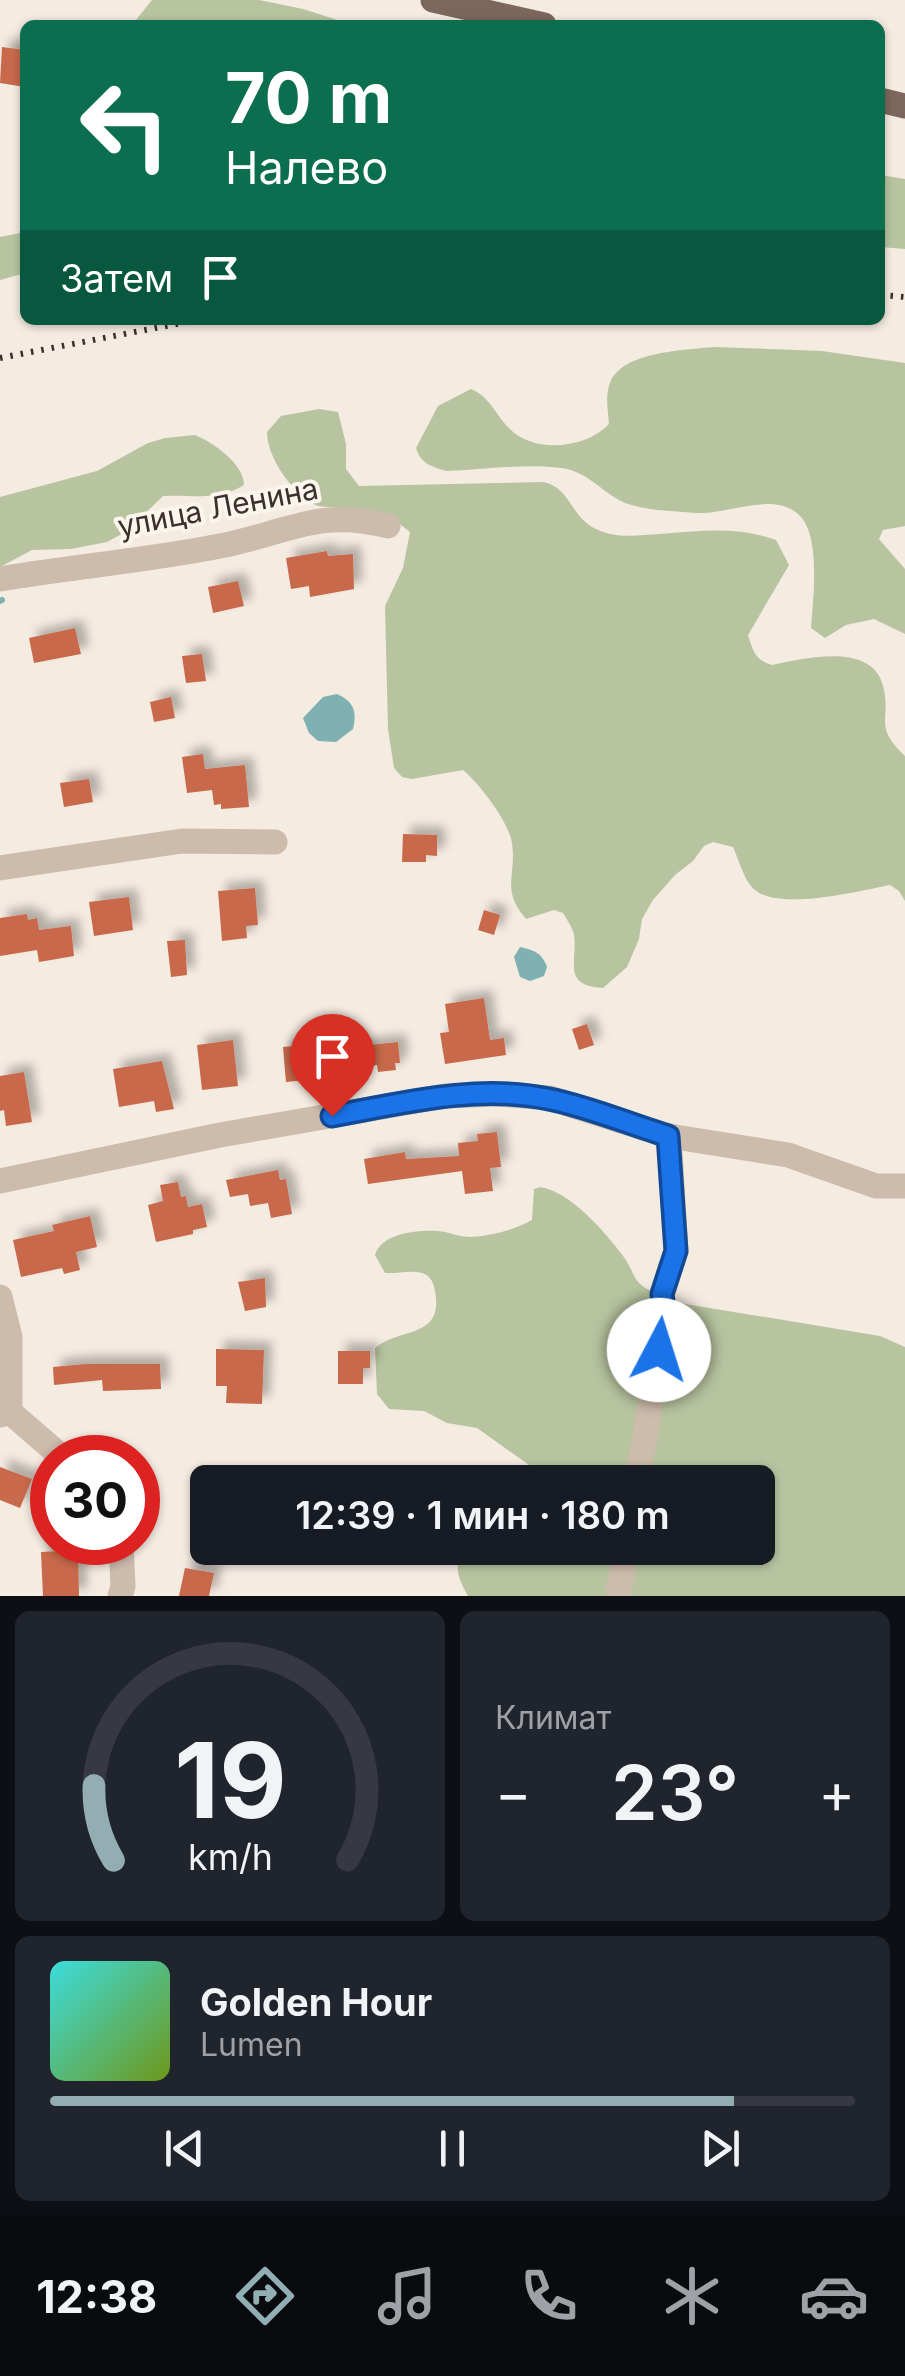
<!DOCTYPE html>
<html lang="ru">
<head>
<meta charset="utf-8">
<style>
  body { margin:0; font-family:Inter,sans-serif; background:#20242c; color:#f1f3f6; height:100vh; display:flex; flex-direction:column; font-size:38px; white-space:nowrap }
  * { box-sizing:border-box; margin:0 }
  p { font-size:32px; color:#9ea1a6 }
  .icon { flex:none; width:55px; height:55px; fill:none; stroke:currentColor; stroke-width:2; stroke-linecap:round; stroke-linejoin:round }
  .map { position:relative; height:1596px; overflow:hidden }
  .panel { display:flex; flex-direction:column; gap:15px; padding:15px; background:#0d0f14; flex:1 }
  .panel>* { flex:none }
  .guide { position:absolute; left:20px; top:20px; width:865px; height:305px; border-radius:15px; box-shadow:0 2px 8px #0004; background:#0b6e4f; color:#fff; overflow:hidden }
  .speed { position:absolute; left:30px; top:1435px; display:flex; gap:20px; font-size:50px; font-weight:700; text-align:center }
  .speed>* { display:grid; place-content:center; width:130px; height:130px; border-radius:50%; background:#171b24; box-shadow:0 2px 8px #0004; line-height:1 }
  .speed .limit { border:15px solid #d22; background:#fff; color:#111 }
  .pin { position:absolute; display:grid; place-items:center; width:85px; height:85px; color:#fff; margin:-102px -42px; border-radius:50% 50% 50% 0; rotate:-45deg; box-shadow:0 0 10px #0007 }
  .pin .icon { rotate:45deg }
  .me { position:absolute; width:110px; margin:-55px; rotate:5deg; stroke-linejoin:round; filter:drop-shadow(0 0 8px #0008) }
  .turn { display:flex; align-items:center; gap:35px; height:210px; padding:0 40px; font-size:45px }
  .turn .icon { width:130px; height:130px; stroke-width:2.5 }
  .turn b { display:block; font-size:70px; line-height:85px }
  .then { display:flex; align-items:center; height:95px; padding:0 40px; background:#0003; gap:20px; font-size:38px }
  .big { font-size:75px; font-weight:600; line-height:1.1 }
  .panel .widget { flex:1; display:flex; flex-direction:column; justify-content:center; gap:15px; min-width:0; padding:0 35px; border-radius:15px; background:#20242c }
  .panel .dial { align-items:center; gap:0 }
  .dial svg { height:260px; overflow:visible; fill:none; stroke:#363941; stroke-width:7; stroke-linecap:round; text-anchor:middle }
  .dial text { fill:#f1f3f6; stroke:none }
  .song { display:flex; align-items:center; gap:30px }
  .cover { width:120px; height:120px; border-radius:15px; background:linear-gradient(135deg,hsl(180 70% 55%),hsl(80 70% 35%)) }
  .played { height:10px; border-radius:5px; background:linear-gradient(90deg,#92aeb2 85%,#363941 85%) }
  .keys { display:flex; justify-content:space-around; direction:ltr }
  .heat { display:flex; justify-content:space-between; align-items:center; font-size:55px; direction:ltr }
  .panel .tiles { flex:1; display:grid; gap:15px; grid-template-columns:1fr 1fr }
  .widget:last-child { grid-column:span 2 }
  .trip { position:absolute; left:190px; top:1465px; width:585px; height:100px; border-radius:15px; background:#171b24; box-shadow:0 2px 8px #0004; font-weight:600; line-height:100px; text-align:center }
  .menu { display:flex; height:160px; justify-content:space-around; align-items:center; background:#090b0e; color:#9ea1a6 }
  .menu .icon { width:70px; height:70px }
  .menu .active { color:#92aeb2 }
  .menu b { font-size:45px; color:#f1f3f6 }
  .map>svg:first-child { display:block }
</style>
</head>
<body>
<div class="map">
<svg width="905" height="1596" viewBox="0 0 905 1596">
  <defs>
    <filter id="shadow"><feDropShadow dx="8" dy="-8" stdDeviation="5" flood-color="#0004"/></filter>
  </defs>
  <rect width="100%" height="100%" fill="#f4ebe1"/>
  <!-- green -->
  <g fill="#b8c4a0">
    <path d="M152 0H259L303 9 353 25H132Z"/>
    <path d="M880 175 905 179V249L880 247Z"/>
    <path d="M25 232V273L0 280V237Z"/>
    <path d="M714 347 822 351 905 363V526L883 530 879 539 905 569V634L874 619 846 625 825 638 811 628C813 600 821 537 800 516 775 490 727 515 696 513 673 511 650 511 628 504 603 495 589 471 561 468 526 463 481 470 446 471 431 466 421 464 416 448L438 406 471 389C489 396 496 415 509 428 533 454 586 449 609 424 608 411 605 395 610 383 622 351 686 350 714 347Z"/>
    <path d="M319 409 338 412 346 444V469L359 486 543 482C575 489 568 522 606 533 623 538 643 535 660 534 700 531 738 526 776 540L789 565 748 635C753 651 755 660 772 665 802 659 872 641 883 686 892 720 872 725 905 756V901L899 891 890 885C860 891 779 911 755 890 744 881 739 860 733 847L713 842 704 846 693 861 675 875 653 900 642 919 639 939 627 967 603 988C561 986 578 961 574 934 572 927 567 920 563 913L554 910 526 919C500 889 517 876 512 843 509 822 479 783 463 770L412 779 402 777 394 768 388 729 385 606 403 568 410 532 385 513 318 506C294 496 267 458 267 432L281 416Z"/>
    <path d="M195 435C214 443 244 464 244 485 216 502 194 494 163 496L127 531 107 542 71 549 32 550 0 567V497L97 471 148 443 165 438Z"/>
    <path d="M540 1187C570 1191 606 1233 623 1256 630 1264 632 1275 639 1283 648 1292 663 1294 673 1302L880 1336 905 1347V1596H468C457 1576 451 1563 471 1548H758V1482H553L477 1428 447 1423 424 1411 389 1409 377 1394 375 1348C401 1327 444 1339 435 1291 431 1263 406 1274 385 1273L375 1255C382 1233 417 1230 438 1231 449 1232 459 1237 470 1237 491 1236 514 1230 532 1220L534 1189Z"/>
  </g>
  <!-- water -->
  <g fill="#7fb0b2">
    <path d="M337 694C354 702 357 711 353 729L336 742 318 741 309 733 303 718 323 697Z"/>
    <path d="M520 947C534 950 542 953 547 967L544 976 530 981 520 977 514 957Z"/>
  </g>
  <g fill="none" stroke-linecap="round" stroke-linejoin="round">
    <!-- stream -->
    <path stroke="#7fb0b2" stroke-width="6" d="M0 601 2 600"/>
  </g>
  <!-- building -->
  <g fill="#c8694b" filter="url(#shadow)">
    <path d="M2 47 25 50V87L0 83Z"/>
    <path d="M327 551 328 556 353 554 354 589 310 597 309 586 291 589 286 558Z"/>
    <path d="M238 581 244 606 213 613 208 587Z"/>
    <path d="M75 628 81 654 34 663 29 638Z"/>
    <path d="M202 654 206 681 186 683 182 656Z"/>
    <path d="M171 697 175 718 154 722 150 702Z"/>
    <path d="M203 754 205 769 245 765 249 807 221 809V804L214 805 212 790 187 793 182 757Z"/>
    <path d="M89 779 93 802 64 807 60 783Z"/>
    <path d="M403 834 437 835V856L426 855V862H402Z"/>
    <path d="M255 888 258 925 246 926 247 938 222 941 218 891Z"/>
    <path d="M129 897 133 930 94 936 89 902Z"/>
    <path d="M484 910 500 915 494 935 478 930Z"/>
    <path d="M27 914 28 920 37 918 39 930 71 926 74 956 39 962 37 950 0 956V918Z"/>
    <path d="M185 940 187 975 171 977 167 941Z"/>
    <path d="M484 998 490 1040 504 1038 506 1055 445 1064 440 1033 449 1032 445 1004Z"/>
    <path d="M587 1024 594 1045 579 1050 572 1029Z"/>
    <path d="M233 1040 238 1086 202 1090 197 1045Z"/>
    <path d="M398 1042 400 1063H395L396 1070 378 1072 377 1065 362 1067 360 1046Z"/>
    <path d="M303 1045 304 1059H314L316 1079 286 1082 283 1047Z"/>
    <path d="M162 1061 174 1109 156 1112 154 1101 119 1107 113 1069Z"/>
    <path d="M24 1072 32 1122 6 1126 4 1110 0 1111V1076Z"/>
    <path d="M497 1132 501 1167 490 1168 493 1191 465 1194 462 1171 368 1184 364 1159 405 1152 406 1159 459 1156 458 1143 478 1141 477 1134Z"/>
    <path d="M278 1170 280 1180 286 1179 292 1214 271 1218 268 1203 250 1206 248 1194 230 1197 226 1180Z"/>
    <path d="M178 1182 181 1197 186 1196 188 1207 202 1204 207 1227 193 1230V1234L156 1242 148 1205 163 1201 160 1185Z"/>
    <path d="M90 1216 97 1247 76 1252 80 1270 64 1274 62 1268 21 1277 13 1240 54 1231 52 1225Z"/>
    <path d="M265 1278 266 1307 245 1311 238 1282Z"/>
    <path d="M216 1349 264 1350 262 1404 226 1403 227 1386H216Z"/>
    <path d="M338 1351H370V1368H363V1384H338Z"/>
    <path d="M85 1364H160L161 1389 103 1391 102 1380 54 1385 53 1367Z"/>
    <path d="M0 1467 32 1479 20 1508 0 1500Z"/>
    <path d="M78 1550 79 1596H43L41 1552Z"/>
    <path d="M185 1568 214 1573 209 1596H179Z"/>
  </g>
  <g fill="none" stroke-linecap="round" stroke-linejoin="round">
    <!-- minor -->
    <g stroke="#cdbbac" stroke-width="25">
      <path d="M0 579C76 566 154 560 230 544 292 530 321 509 388 526"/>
      <path d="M0 868 182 841 275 842"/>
      <path d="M0 1181 220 1135 445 1096 498 1094 549 1098 669 1136 788 1155 876 1186H905"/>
      <path d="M0 1297 10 1337V1412L0 1415"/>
      <path d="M10 1412 63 1458"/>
      <path d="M637 1482 665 1318 662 1294 676 1251 669 1136"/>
      <path d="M120 1596 123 1586 121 1542"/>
      <path d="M618 1596 626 1548"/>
    </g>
    <!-- major -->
    <g stroke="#7d675c" stroke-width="25">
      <path d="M433 0 544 25"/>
      <path d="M880 100 905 106"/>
    </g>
    <!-- rail -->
    <g stroke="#3b302b" stroke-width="6" stroke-dasharray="2.5 8" stroke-linecap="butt">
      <path d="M880 295 905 297"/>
      <path d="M0 358 197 320"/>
    </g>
  </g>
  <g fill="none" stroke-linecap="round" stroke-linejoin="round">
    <defs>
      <path id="route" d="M332 1116C403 1103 478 1084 549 1099 589 1107 629 1124 668 1136L676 1251 662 1294 665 1318 659 1350"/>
    </defs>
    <!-- route casing -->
    <use href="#route" stroke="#114b97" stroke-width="25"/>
    <!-- route -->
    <use href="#route" stroke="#1a73e8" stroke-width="18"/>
  </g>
  <g text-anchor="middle" stroke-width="8" stroke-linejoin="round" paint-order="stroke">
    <!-- street labels -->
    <g font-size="30" fill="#3b302b" stroke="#fbf5ee">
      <text transform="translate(218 508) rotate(-11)" y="10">улица Ленина</text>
    </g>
  </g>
</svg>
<div class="speed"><div class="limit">30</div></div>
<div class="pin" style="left:332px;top:1116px;background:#d93025"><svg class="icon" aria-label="arrive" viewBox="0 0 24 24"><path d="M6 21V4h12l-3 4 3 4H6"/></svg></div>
<svg class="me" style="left:659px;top:1350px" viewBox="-20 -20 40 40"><circle r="19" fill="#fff"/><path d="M0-13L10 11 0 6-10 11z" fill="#1a73e8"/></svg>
<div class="trip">12:39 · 1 мин · 180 m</div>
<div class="guide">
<div class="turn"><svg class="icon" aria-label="left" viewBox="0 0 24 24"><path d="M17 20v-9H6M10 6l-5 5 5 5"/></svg><div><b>70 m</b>Налево</div></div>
<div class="then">Затем<svg class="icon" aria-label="arrive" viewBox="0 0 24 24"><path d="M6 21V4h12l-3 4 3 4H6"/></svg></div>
</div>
</div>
<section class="panel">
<div class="tiles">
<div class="widget dial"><svg viewBox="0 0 100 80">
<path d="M14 69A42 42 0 1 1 86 69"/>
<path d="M14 69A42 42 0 0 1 8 46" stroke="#92aeb2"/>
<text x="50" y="56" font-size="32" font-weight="700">19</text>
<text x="50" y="72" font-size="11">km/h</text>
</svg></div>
<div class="widget"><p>Климат</p>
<div class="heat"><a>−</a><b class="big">23°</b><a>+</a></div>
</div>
<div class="widget">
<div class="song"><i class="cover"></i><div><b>Golden Hour</b><p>Lumen</p></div></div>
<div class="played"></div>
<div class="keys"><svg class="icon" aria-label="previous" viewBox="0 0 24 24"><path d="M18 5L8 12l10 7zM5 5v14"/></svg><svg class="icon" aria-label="pause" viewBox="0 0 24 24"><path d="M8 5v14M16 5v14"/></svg><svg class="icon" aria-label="next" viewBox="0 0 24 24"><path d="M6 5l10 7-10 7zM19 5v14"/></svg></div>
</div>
</div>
</section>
<nav class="menu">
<b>12:38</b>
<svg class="icon active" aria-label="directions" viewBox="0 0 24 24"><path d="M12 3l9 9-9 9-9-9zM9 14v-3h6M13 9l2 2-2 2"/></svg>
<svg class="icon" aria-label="music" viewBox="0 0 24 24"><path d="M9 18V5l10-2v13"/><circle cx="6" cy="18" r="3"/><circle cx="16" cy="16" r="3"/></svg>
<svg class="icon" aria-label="phone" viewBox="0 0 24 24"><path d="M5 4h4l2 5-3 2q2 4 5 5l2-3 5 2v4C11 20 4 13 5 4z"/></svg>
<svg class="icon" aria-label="climate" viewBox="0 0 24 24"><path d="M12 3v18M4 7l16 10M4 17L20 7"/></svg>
<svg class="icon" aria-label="car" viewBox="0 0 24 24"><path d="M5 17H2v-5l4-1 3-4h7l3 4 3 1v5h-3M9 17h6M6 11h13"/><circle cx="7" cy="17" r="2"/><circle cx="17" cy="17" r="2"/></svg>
</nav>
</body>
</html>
